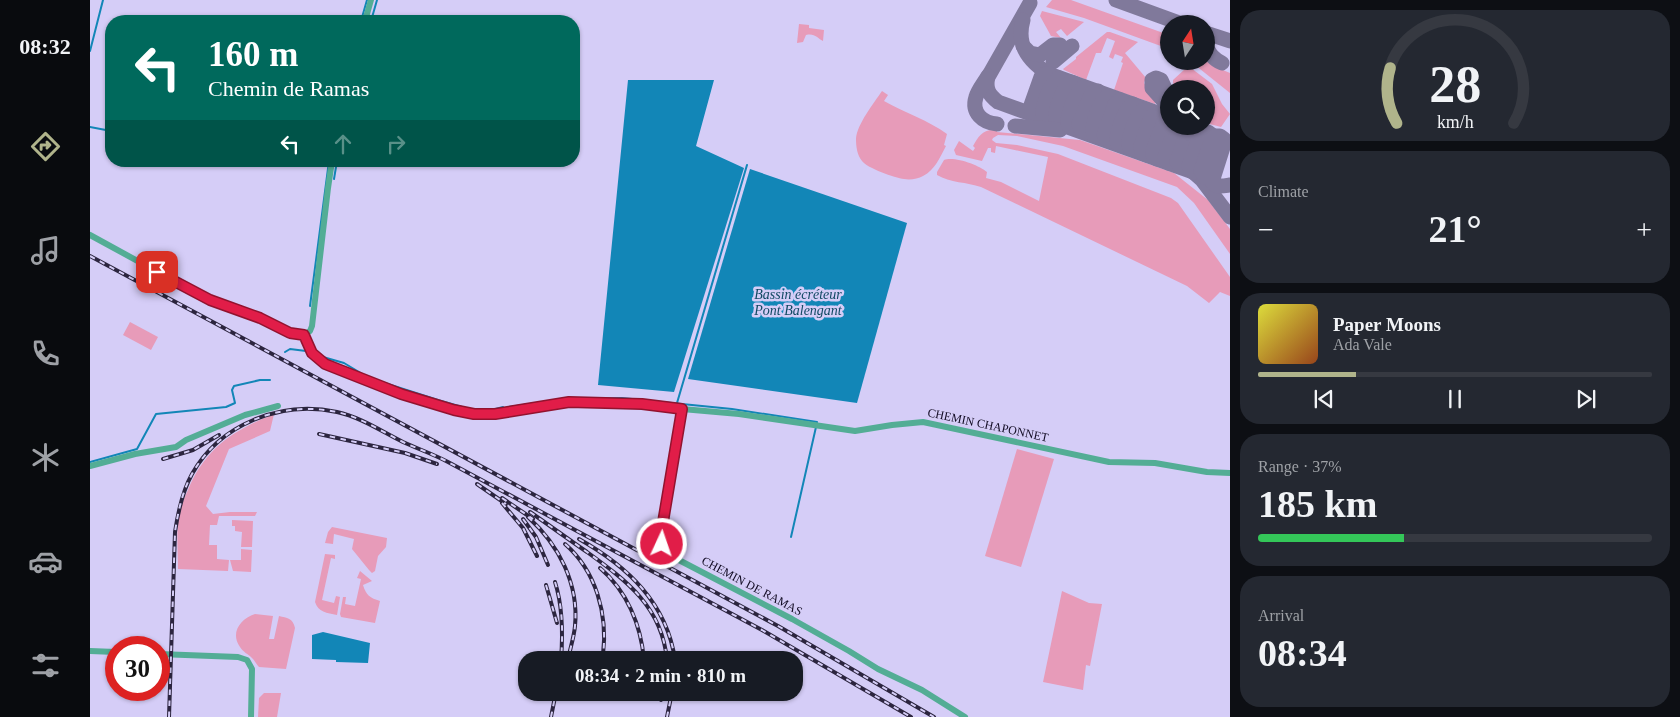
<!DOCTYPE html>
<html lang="en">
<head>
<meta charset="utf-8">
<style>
  body { margin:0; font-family:"Times New Roman",serif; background:#242831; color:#f1f3f6; height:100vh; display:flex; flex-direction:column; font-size:19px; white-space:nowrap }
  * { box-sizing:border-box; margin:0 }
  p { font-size:16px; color:#9ea1a6 }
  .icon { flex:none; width:28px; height:28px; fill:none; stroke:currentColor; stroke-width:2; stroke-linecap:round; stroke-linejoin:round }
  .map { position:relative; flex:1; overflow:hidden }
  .drawer { display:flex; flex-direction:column; gap:10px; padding:10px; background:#0d0f14; width:450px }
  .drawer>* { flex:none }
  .hud { position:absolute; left:15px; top:15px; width:475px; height:152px; border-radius:20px; box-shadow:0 1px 4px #0004; background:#00695c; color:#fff; overflow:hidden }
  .needle { width:32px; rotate:12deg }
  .controls { position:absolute; left:1070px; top:15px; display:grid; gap:10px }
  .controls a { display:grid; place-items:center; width:55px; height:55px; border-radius:50%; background:#171b24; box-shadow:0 1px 4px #0004; font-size:25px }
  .speed { position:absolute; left:15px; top:636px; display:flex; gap:10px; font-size:25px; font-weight:700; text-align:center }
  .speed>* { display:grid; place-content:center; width:65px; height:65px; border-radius:50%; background:#171b24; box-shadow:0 1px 4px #0004; line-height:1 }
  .speed .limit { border:8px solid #d22; background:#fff; color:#111 }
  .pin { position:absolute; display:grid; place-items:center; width:42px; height:42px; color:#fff; margin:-21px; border-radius:10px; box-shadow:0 2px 8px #0006 }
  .me { position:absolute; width:55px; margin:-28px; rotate:3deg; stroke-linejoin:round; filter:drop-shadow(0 0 4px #0008) }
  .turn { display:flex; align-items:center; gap:18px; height:105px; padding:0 20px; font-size:22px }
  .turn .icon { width:65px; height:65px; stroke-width:2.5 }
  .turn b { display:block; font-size:35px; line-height:42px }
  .lanes { display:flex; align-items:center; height:48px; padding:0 20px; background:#0003; justify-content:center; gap:25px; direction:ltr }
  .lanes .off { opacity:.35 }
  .big { font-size:38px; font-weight:700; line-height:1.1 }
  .drawer .tile { flex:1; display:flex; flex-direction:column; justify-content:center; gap:8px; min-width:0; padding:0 18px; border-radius:20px; background:#242831 }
  .drawer .dial { align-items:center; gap:0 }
  .dial svg { height:130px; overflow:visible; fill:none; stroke:#363941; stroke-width:7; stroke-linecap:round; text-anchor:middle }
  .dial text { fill:#f1f3f6; stroke:none }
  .song { display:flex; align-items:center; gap:15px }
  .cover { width:60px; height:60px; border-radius:8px; background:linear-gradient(135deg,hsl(60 70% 55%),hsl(20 70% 35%)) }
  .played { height:5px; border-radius:2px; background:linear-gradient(90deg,#b0b48b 25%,#363941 25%) }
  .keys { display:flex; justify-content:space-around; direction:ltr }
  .heat { display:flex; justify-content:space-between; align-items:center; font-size:28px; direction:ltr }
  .charge { height:8px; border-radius:4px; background:linear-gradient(90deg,#34c759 37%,#363941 0) }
  .trip { position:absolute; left:428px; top:651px; width:285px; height:50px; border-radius:20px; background:#171b24; box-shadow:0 1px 4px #0004; font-weight:700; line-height:50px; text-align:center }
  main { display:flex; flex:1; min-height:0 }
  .tabs { display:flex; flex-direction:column; width:90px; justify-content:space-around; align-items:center; background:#090b0e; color:#9ea1a6 }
  .tabs .icon { width:35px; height:35px }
  .tabs .current { color:#b0b48b }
  .tabs b { font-size:22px; color:#f1f3f6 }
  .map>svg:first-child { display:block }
</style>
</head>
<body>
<main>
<nav class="tabs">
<b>08:32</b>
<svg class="icon current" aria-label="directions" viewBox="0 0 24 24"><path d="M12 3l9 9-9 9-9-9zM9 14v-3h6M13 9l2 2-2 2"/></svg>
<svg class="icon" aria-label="music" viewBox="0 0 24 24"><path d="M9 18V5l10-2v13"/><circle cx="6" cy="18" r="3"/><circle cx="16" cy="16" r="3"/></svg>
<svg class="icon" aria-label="phone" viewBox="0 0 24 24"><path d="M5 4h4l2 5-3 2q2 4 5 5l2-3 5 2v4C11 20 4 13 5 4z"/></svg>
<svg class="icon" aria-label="climate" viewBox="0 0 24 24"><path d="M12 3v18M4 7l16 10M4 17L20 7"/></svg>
<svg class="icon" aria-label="car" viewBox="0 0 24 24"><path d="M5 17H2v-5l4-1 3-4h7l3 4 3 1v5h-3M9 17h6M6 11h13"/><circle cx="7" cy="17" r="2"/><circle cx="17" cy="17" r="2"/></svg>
<svg class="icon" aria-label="filters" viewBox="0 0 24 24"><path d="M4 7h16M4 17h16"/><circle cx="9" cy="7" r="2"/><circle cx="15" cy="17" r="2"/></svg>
</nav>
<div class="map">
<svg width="1140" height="717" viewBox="0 0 1140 717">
  <rect width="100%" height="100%" fill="#d5cdf7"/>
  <!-- green -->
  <g fill="#e79bb9">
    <path d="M962 0H981L1079 35V49L994 18 956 7Z"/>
    <path d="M952 11 994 22 977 36 971 29 966 32 971 38 961 36 950 16Z"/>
    <path d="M709 24 719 25V28L734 30 733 41C727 38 725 33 716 35L713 42 707 43Z"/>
    <path d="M1017 32H1020L1048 42 1035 53 1056 78 1054 83 1067 99 1065 104 1024 90 1033 63 1031 62 1033 57 1025 54 1023 59 1019 57 1025 41 1017 38 1011 53H1006L996 80 974 70 973 69 986 59V57Z"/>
    <path d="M1100 61H1116L1123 66 1140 73V93Z"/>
    <path d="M1101 68 1122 84 1132 104 1140 114 1131 127 1116 123V89H1088L1083 83V80L1095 69Z"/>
    <path d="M792 91 798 95 794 101C815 113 838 120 857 134L854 145 856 146C850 157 845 170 833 176 828 179 820 180 814 179 805 178 777 168 772 161 767 155 766 146 766 139 767 124 784 103 792 91Z"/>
    <path d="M903 130H907V132L990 140 1084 173 1118 200 1140 229V254L1104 203 1087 187 973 146 927 136 908 135 903 138 902 140 906 143 927 145 968 154 1081 198 1088 203 1140 277V296L1130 292 1119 303 1097 286 891 187C877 182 860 183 847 175V172L854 160C864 156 889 165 897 172L896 178 911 182 949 201 958 157 906 146 905 153 901 152V148H898L892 161 866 155 864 150 869 141 883 151 885 148 883 146C888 137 892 130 903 130Z"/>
    <path d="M40 322 68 337 61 350 33 335Z"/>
    <path d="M184 414 180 431 139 449 116 506 123 514 140 512H167L165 516H129L127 525H120L119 545H127V559L139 560 138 571 88 569C88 551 86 532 89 515 91 506 94 498 98 490 115 448 144 430 184 414Z"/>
    <path d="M927 449 964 459 931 567 895 556Z"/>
    <path d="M142 520 163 521 162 547H151L152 532 145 531V526H142Z"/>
    <path d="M242 527 297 538 296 547 288 556 285 571 282 573 279 570 262 549 264 539 244 534 243 544 235 543 238 532Z"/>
    <path d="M151 549 162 550 161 572 143 571 140 560H151Z"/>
    <path d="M235 554 245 555V559L241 558 232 600 244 603 246 596 250 597 247 615C237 613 228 612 225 602Z"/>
    <path d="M270 571 282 581 273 585C276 595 280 598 290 601L285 623 251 617 250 614 253 597H256L255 604 265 606 271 579 267 578Z"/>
    <path d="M972 591 999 603 1012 604 1000 666 996 665 993 690 953 682Z"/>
    <path d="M165 614 183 616 179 639H184L189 616C197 618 203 618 205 628L196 669 169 667C166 664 165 661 162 658 158 654 153 652 150 647 140 633 150 619 165 614Z"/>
    <path d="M174 693H191L187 717H168L169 698Z"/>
  </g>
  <!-- water -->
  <g fill="#1286b7">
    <path d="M538 80H624L606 146 654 168 584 392 508 385Z"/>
    <path d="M660 169 817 223 767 403 598 379Z"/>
    <path d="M233 632 280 643 278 663 246 662V660L222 659V635Z"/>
  </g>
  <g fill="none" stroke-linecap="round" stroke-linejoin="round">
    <!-- stream -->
    <g stroke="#1286b7" stroke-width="2">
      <path d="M271 21 277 0"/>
      <path d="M281 21 287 0"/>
      <path d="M0 51 13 0"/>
      <path d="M0 127 21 131"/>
      <path d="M244 179 247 161"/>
      <path d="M220 306 239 161"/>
      <path d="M195 352 200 349 216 351"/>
      <path d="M227 353 233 357 254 363 279 378 348 400 386 411H398L413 407"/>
      <path d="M587 403 657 165"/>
      <path d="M419 407 473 399 532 398 642 409 727 422"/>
      <path d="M0 462 47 449 66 414 136 407 145 403 142 390 144 386 170 380H180"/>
      <path d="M701 537 726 427"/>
    </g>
    <!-- taxiway -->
    <g stroke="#80799b" stroke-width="15">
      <path d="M1026 0 1092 24"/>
      <path d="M940 3 898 77C895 89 899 95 908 102L1103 172 1112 180 1140 217"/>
      <path d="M933 20C926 45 938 61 959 74L1079 117"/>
      <path d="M1116 33 1140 41"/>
      <path d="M933 46 940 53 950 55 963 45H970L973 50 972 53 963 62 982 46"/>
      <path d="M1116 46C1120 54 1123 59 1132 63"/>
      <path d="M898 76C894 83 888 90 886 97 881 113 893 123 907 124"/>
      <path d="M1078 95 1071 80 1066 78 1062 80V88L1079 107"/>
      <path d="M950 114H944L940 108 951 77 955 74H959L963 80"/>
      <path d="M962 118 959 119 954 117C950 110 961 81 969 78L975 82"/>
      <path d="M972 123 966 121C963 114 974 85 981 82L986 84"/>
      <path d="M925 126 970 130"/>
      <path d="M987 127 984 128 979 126C975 119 986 90 994 87L1000 91"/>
      <path d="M999 131 996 132 991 130 989 124 1002 93 1008 91 1012 95"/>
      <path d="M1009 137 1004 135C1000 128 1010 99 1018 96L1023 98"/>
      <path d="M1022 141 1016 139 1014 135 1025 104 1030 100 1036 104"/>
      <path d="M1036 145 1033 146 1028 144C1024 137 1035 108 1043 104L1049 109"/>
      <path d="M1046 150 1040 148C1036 141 1047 112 1055 109L1060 111"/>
      <path d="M1060 153 1057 155 1052 153 1051 146 1061 117 1067 114 1073 117"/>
      <path d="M1070 159H1067L1063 155V151L1074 121 1079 118"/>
      <path d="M1084 163H1079L1075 157 1086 126"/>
      <path d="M1097 167H1091L1087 162 1098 130 1101 127H1106L1110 130V135"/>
      <path d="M1109 171 1103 172 1099 166 1110 135 1113 132H1118L1122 135V139"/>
      <path d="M1124 173 1120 177H1115L1111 171 1122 139 1126 136H1130L1134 139V144L1122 182C1126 188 1133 186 1140 185"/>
    </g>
    <!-- minor -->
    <g stroke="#53ad95" stroke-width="6">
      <path d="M275 21 281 0"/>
      <path d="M0 235 119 300 170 318 200 333 207 335H214"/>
      <path d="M214 335 222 353 235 364 311 394 364 410 383 414H405L479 402 552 404 592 409 571 534C571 546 575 552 585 558L702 619 759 651 788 669 832 690 875 717"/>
      <path d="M214 335 220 331 222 326 238 188 242 161"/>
      <path d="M592 409 649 414 765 431 802 425 833 422 1019 462 1065 463 1117 472 1140 473"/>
      <path d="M0 466 45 454 86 447 96 440 155 415 188 406"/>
      <path d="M0 651 26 652"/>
      <path d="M69 654 148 657 157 660 162 669 161 717"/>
    </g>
    <defs>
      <g id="rail">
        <path d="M0 256 688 626 844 717"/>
        <path d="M229 434 315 453 347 464"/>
        <path d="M73 459 103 450 129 435"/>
        <path d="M387 484 416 504"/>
        <path d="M412 498 443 519"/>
        <path d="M412 503 433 528 447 556"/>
        <path d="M440 512C459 525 478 539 497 552 537 581 572 607 577 660"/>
        <path d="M438 517C469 545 489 584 485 626 484 637 480 649 478 660"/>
        <path d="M433 519 446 537 458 565"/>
        <path d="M489 539C537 566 577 603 585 660"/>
        <path d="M475 544C506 571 518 614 513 655"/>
        <path d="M510 568C537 591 551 625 554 660"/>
        <path d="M465 582C473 607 473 634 471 660"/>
        <path d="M456 585 467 623"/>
        <path d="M571 700 572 692"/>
        <path d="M79 717 85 532C88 512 92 492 102 474 130 424 191 400 247 412 270 417 291 431 313 442 328 449 343 454 358 462L672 630 821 717"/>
        <path d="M461 717 466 692"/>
        <path d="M577 717 582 692"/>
      </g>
    </defs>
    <!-- rail casing -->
    <use href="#rail" stroke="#2c253f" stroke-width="4"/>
    <!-- rail -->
    <use href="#rail" stroke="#d5cdf7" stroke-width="2" stroke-dasharray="5.5" stroke-linecap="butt"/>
  </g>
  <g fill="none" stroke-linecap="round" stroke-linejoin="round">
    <defs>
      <path id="route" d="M67 272 120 300 170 318 200 333 214 335 222 353 235 364 311 394 364 410 384 414H405L479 402 552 404 592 409 571 534 572 544"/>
    </defs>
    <!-- route casing -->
    <use href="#route" stroke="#92132f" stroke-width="12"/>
    <!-- route -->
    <use href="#route" stroke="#e11d48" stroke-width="9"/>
  </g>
  <g text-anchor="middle" stroke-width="5" stroke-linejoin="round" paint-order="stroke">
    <!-- street labels -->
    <g font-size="12" fill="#110a22" stroke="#d5cdf7">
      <text transform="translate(898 425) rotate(12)" y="4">CHEMIN CHAPONNET</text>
      <text transform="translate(662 586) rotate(28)" y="4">CHEMIN DE RAMAS</text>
    </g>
    <!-- water labels -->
    <g font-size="14" font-style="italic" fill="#114963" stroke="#d5cdf7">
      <text x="708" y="299">Bassin écréteur<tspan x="708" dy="16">Pont Balengant</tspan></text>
    </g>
  </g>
</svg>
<div class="controls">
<a><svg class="needle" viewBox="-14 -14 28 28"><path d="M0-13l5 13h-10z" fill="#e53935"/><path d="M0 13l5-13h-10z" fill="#9ea1a6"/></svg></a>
<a><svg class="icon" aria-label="search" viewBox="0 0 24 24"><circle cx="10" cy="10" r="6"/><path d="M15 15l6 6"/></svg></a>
</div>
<div class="speed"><div class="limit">30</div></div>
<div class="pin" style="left:67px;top:272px;background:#d93025"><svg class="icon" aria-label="arrive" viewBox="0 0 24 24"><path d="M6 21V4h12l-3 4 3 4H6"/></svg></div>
<svg class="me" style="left:572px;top:544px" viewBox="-20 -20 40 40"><circle r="17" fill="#e11d48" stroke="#fff" stroke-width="3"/><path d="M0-11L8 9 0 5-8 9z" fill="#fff"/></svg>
<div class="trip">08:34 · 2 min · 810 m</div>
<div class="hud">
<div class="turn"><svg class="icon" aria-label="left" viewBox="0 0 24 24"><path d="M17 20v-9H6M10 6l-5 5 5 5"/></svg><div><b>160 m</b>Chemin de Ramas</div></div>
<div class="lanes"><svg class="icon" aria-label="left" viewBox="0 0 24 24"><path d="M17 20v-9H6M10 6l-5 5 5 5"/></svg><svg class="icon off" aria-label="ahead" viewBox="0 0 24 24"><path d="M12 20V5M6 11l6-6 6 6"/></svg><svg class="icon off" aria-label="right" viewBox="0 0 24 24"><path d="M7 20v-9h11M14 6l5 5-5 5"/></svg></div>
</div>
</div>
<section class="drawer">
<div class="tile dial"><svg viewBox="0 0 100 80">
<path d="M14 69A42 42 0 1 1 86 69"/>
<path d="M14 69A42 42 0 0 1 10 35" stroke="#b0b48b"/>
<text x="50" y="56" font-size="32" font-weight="700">28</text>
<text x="50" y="72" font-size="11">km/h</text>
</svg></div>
<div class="tile"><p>Climate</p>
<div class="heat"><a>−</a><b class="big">21°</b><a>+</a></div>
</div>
<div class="tile">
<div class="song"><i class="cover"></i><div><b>Paper Moons</b><p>Ada Vale</p></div></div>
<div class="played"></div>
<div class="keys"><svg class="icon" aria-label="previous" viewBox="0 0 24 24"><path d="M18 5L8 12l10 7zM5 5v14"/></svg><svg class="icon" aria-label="pause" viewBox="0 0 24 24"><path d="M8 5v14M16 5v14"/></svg><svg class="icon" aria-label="next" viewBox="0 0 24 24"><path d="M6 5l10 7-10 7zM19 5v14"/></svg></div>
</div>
<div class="tile"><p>Range · 37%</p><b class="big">185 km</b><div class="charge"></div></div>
<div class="tile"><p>Arrival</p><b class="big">08:34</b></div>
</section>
</main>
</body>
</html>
